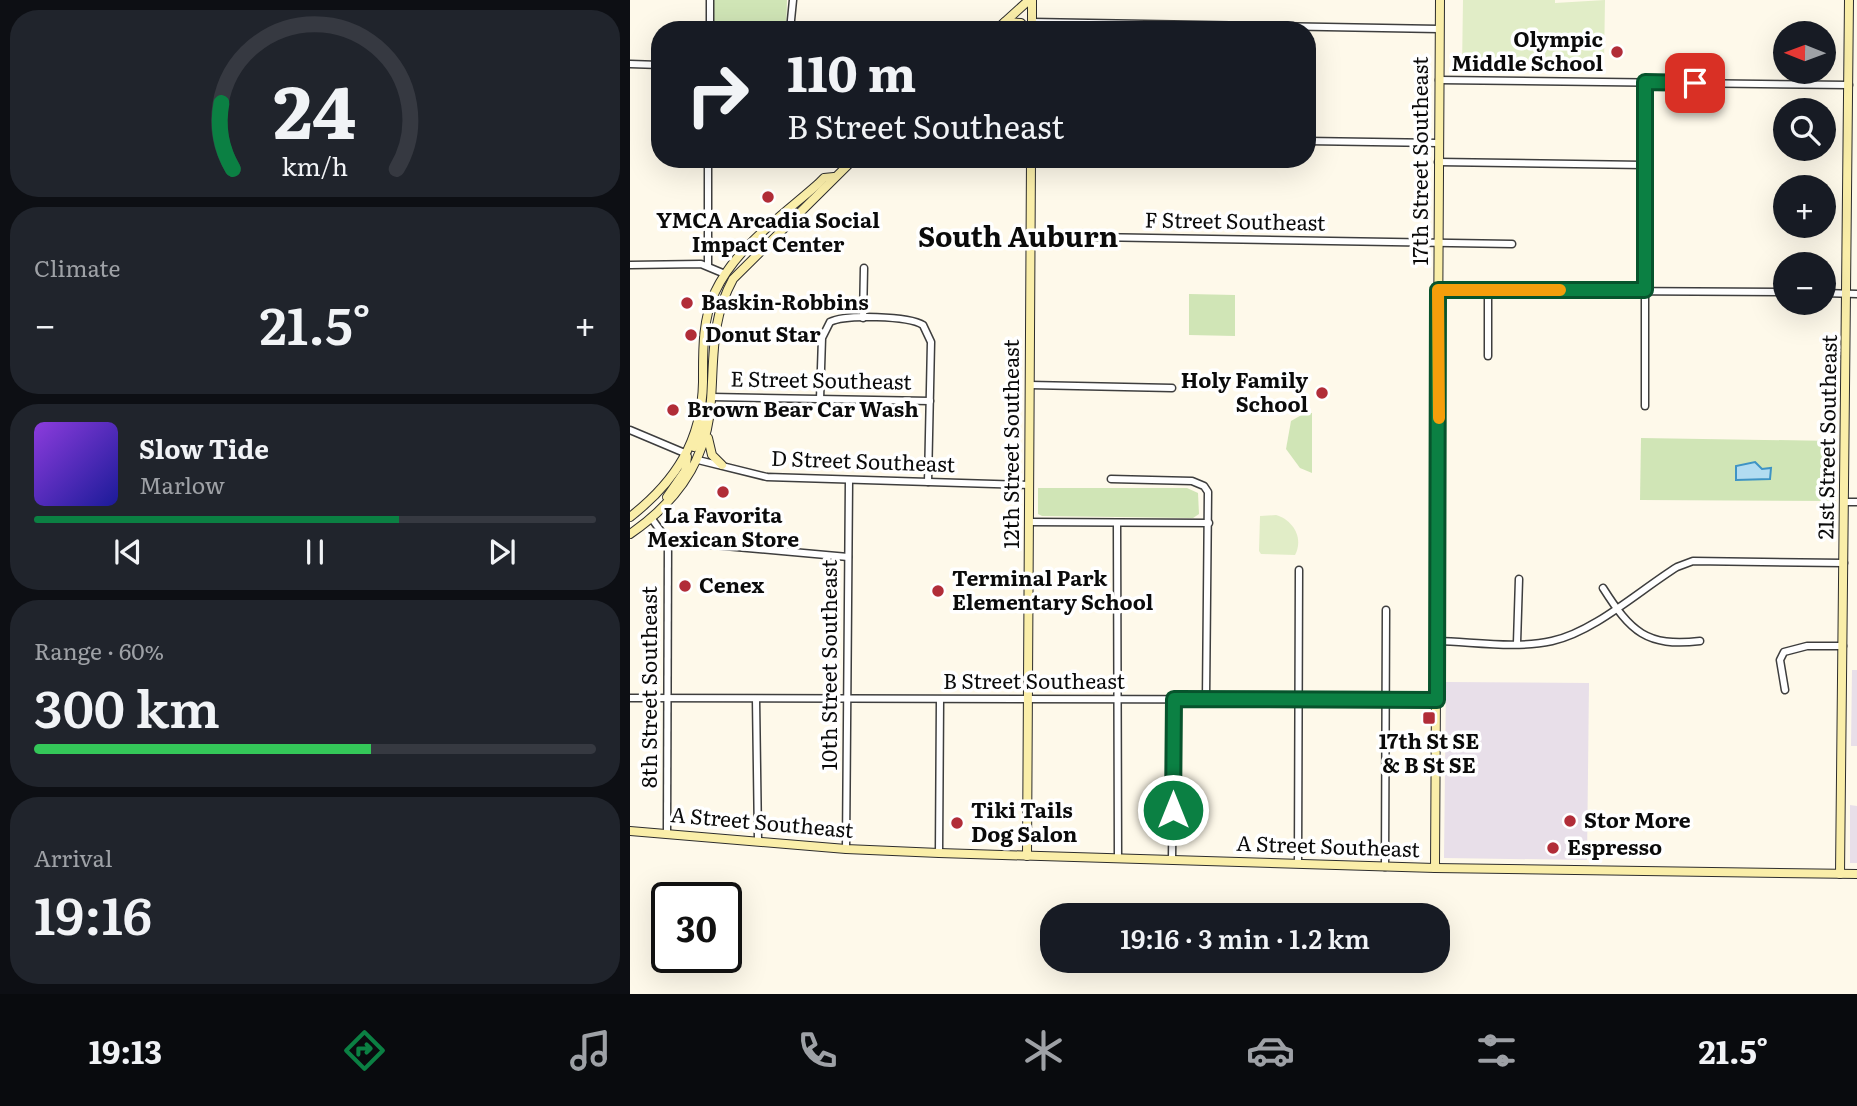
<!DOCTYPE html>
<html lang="en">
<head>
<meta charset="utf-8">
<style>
  body { margin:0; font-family:Literata,serif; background:#20242c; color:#f1f3f6; height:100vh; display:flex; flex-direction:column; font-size:26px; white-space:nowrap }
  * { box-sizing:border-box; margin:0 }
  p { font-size:23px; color:#9ea1a6 }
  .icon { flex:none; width:38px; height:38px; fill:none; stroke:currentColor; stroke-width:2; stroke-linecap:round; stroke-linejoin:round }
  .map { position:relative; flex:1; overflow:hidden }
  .side { display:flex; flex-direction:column; gap:10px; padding:10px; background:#0d0f14; width:630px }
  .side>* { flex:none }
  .top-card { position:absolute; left:21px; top:21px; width:665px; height:147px; border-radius:28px; box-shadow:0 7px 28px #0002; background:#171b24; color:#f1f3f6; overflow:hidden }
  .needle { width:46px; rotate:271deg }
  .buttons { position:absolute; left:1143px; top:21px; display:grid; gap:14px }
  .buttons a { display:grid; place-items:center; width:63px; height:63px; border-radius:50%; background:#171b24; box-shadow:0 7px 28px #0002; font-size:35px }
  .speed { position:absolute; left:21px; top:882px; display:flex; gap:14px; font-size:35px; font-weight:700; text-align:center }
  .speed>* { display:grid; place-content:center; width:91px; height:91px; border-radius:50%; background:#171b24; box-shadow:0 7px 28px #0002; line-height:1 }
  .speed .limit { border:4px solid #111; border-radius:10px; background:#fff; color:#111 }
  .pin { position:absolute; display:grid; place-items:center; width:60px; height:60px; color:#fff; margin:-30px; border-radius:14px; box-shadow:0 4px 10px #0006 }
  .me { position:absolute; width:77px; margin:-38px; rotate:0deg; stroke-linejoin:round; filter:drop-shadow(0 0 5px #0008) }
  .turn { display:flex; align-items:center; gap:24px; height:147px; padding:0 21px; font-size:32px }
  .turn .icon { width:91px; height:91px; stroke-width:2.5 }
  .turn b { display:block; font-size:49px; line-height:60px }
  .big { font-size:52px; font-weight:600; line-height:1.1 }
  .side .tile { flex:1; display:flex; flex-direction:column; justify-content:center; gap:10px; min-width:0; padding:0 24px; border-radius:28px; background:#20242c }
  .side .dial { align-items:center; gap:0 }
  .dial svg { height:182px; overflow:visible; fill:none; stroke:#363941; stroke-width:7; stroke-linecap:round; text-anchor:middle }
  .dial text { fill:#f1f3f6; stroke:none }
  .song { display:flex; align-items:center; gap:21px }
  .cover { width:84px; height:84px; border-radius:10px; background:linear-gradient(135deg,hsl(270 70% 55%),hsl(240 70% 35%)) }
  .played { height:7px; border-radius:4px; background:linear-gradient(90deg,#0b8043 65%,#363941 65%) }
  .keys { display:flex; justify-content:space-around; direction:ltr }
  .heat { display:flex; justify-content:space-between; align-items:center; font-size:38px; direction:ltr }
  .charge { height:10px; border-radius:5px; background:linear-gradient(90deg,#34c759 60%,#363941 0) }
  .trip { position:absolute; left:410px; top:903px; width:410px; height:70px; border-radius:28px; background:#171b24; box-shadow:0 7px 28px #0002; font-weight:600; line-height:70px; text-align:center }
  .dock { display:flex; height:112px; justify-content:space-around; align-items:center; background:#090b0e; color:#9ea1a6 }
  .dock .icon { width:49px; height:49px }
  .dock .selected { color:#0b8043 }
  .dock b { font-size:32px; color:#f1f3f6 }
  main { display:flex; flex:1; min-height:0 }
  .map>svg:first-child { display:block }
</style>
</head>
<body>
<main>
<section class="side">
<div class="tile dial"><svg viewBox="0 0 100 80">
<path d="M14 69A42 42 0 1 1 86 69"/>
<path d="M14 69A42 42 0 0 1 9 40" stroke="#0b8043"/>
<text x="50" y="56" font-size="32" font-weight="700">24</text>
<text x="50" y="72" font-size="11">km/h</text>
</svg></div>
<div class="tile"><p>Climate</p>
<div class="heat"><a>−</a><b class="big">21.5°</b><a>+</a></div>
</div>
<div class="tile">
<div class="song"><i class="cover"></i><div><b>Slow Tide</b><p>Marlow</p></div></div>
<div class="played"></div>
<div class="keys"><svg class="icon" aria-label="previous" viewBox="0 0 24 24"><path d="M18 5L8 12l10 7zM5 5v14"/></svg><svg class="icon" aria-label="pause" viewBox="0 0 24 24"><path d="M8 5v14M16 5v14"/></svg><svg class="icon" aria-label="next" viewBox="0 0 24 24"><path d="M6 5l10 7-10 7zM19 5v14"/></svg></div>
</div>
<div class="tile"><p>Range · 60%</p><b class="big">300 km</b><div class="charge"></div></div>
<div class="tile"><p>Arrival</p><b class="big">19:16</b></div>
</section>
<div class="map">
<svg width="1227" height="994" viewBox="0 0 1227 994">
  <rect width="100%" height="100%" fill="#fef9ea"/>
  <!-- industrial -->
  <g fill="#e8dfe9">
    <path d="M1222 670H1227V746H1221Z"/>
    <path d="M816 682 959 683 957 860 814 858Z"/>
    <path d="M1220 805 1227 806V863H1220Z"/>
  </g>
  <!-- green -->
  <g fill="#d0e5b6">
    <path d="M80 0H157L156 30H80Z"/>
    <path d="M559 294 605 295V336L559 335Z"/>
    <path d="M675 413H682V473L670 468 656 449 661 421Z"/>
    <path d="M1011 438 1205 441 1206 501 1010 500Z"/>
    <path d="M408 488H557L568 493 569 514 563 518 412 516 408 514Z"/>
  </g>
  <!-- pitch -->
  <g fill="#e1edc7">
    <path d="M833 0H925V3L975 0 974 63H875L857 68H832Z"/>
    <path d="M646 515C663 520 674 538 665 555L631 554 629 551 630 516Z"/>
  </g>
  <!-- water -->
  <path fill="#b2dcf1" stroke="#3e93c4" stroke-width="2" d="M1125 462 1132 469 1141 468 1140 479 1106 480V466Z"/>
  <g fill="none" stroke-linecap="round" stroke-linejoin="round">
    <defs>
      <g id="street">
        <path d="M402 22 809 29"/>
        <path d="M80 30V0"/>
        <path d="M160 30 163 0"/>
        <path d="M0 64 30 65"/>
        <path d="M809 80 1219 85"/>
        <path d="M1015 82V406"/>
        <path d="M677 141 808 143"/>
        <path d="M808 162 1014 165"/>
        <path d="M401 236 882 244"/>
        <path d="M0 265 71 264 95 274"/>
        <path d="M78 265V159"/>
        <path d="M808 290 1155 292"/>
        <path d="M1194 293 1227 294"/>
        <path d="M233 318 234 268"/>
        <path d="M858 356V290"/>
        <path d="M400 385 542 388"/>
        <path d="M81 397 300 401"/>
        <path d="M190 399 192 338 200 322C215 314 279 316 293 325L301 342 298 482"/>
        <path d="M0 430 57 454"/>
        <path d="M68 460 137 477 399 485"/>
        <path d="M481 479 562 481 574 486 578 492 576 699"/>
        <path d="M1214 502H1227"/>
        <path d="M22 519 38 541 218 557"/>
        <path d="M399 522 579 523"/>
        <path d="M487 523 488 858"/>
        <path d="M973 588C1001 632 1016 647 1070 641"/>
        <path d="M808 641C844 642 886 649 922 641 964 632 1010 590 1047 567L1063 561 1214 563"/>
        <path d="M887 643 889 579"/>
        <path d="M1155 690 1150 660 1154 652 1177 646H1213"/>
        <path d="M0 698 807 700"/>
        <path d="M126 699 128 839"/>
        <path d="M37 832 38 541"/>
        <path d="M216 849 219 481"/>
        <path d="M309 853 310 700"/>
        <path d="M542 859 544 699"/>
        <path d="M668 862 669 570"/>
        <path d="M755 867 756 610"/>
      </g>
      <g id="secondary">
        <path d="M375 22 391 23 397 30"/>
        <path d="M366 30 399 0"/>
        <path d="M402 30V0"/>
        <path d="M78 438 82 455 92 465"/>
        <path d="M64 447 76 417"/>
        <path d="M37 497 55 471 57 457"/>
        <path d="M0 517C45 482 72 441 73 382 73 351 72 321 85 292 106 247 152 216 188 184L194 178 204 177"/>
        <path d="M0 534C47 502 78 458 81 400 84 356 81 319 103 279L224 159"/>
        <path d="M0 831 216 849 309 853 805 868 1227 874"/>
        <path d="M397 856 401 159"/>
        <path d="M805 868 810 0"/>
        <path d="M1210 874 1219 0"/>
      </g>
    </defs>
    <!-- street casing -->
    <use href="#street" stroke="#3e3e3e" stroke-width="9"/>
    <!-- secondary casing -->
    <use href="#secondary" stroke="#2d2d2d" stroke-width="10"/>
    <!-- street -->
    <use href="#street" stroke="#fff" stroke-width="6"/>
    <!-- secondary -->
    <use href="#secondary" stroke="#faeea9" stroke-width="8"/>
  </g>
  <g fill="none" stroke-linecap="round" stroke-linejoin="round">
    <defs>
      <path id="route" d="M543 810 544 699 807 700 808 290H1015V82L1065 83"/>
    </defs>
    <!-- route casing -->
    <use href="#route" stroke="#07532c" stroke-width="18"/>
    <!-- route -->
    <use href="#route" stroke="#0b8043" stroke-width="12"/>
    <!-- slow -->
    <path stroke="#f59e0b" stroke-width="12" d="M809 418 808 290H930"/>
  </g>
  <!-- markers -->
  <g fill="#b12d38" stroke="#fff" stroke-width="2.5">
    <circle cx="987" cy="52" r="7"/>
    <circle cx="138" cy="197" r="7"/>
    <circle cx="57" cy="303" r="7"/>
    <circle cx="61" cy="335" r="7"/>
    <circle cx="692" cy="393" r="7"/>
    <circle cx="43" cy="410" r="7"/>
    <circle cx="93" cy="492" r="7"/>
    <circle cx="55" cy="586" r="7"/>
    <circle cx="308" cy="591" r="7"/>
    <rect x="792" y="711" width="14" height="14" rx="3.5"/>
    <circle cx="940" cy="821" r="7"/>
    <circle cx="327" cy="823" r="7"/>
    <circle cx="923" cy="848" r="7"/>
  </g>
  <g text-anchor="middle" stroke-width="7" stroke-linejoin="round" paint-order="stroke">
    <!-- poi labels -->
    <g font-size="21" font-weight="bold" fill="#0b0b0b" stroke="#fff" text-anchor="start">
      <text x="973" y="47" text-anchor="end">Olympic<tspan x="973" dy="24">Middle School</tspan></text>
      <text x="138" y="228" text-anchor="middle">YMCA Arcadia Social<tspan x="138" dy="24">Impact Center</tspan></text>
      <text x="71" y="310">Baskin-Robbins</text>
      <text x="75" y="342">Donut Star</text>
      <text x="678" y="388" text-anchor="end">Holy Family<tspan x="678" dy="24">School</tspan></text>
      <text x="57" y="417">Brown Bear Car Wash</text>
      <text x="93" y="523" text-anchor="middle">La Favorita<tspan x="93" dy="24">Mexican Store</tspan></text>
      <text x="322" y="586">Terminal Park<tspan x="322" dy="24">Elementary School</tspan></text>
      <text x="69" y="593">Cenex</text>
      <text x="799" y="749" text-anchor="middle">17th St SE<tspan x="799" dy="24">&amp; B St SE</tspan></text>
      <text x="341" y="818">Tiki Tails<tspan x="341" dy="24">Dog Salon</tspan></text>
      <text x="954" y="828">Stor More</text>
      <text x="937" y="855">Espresso</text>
    </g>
    <!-- street labels -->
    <g font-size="21" fill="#0b0b0b" stroke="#fff">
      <text transform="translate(791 161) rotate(-90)" y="7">17th Street Southeast</text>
      <text transform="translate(605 222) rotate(1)" y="7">F Street Southeast</text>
      <text transform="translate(191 381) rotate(1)" y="7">E Street Southeast</text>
      <text transform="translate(1198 437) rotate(-89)" y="7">21st Street Southeast</text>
      <text transform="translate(382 444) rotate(-90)" y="7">12th Street Southeast</text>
      <text transform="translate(233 462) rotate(2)" y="7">D Street Southeast</text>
      <text transform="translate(200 665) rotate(-90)" y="7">10th Street Southeast</text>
      <text x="404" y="689">B Street Southeast</text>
      <text transform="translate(20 687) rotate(-90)" y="7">8th Street Southeast</text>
      <text transform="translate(132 823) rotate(5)" y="7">A Street Southeast</text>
      <text transform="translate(698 847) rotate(2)" y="7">A Street Southeast</text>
    </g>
    <!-- district labels -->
    <g font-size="28" font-weight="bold" fill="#0b0b0b" stroke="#fff">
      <text x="388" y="247">South Auburn</text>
    </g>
  </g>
</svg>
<div class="buttons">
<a><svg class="needle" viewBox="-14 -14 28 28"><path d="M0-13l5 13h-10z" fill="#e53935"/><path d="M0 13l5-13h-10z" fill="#9ea1a6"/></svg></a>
<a><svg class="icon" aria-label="search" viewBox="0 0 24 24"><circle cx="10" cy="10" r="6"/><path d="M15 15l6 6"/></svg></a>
<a>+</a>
<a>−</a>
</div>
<div class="speed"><div class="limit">30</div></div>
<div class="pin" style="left:1065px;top:83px;background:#d93025"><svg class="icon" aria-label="arrive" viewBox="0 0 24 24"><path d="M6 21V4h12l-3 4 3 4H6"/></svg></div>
<svg class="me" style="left:543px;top:810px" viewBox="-20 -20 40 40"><circle r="17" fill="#0b8043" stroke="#fff" stroke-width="3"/><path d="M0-11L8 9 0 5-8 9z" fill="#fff"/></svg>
<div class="trip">19:16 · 3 min · 1.2 km</div>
<div class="top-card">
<div class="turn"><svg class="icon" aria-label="right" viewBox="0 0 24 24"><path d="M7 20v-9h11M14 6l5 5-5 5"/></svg><div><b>110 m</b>B Street Southeast</div></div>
</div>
</div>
</main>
<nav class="dock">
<b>19:13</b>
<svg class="icon selected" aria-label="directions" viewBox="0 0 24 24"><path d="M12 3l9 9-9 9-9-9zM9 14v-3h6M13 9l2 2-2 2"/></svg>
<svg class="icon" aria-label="music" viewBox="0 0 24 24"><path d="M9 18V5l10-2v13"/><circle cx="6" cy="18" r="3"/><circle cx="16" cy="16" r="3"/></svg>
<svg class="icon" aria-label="phone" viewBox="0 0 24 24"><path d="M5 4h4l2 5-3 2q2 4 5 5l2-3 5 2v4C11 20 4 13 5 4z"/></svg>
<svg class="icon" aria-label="climate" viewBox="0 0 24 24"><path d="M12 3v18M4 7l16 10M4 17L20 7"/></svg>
<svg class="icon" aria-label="car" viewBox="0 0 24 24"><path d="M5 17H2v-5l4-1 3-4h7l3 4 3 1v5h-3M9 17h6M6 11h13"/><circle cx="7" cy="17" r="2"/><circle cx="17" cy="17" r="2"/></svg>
<svg class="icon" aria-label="filters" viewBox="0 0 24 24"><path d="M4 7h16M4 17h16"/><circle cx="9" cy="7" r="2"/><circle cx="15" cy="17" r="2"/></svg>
<b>21.5°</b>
</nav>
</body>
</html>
